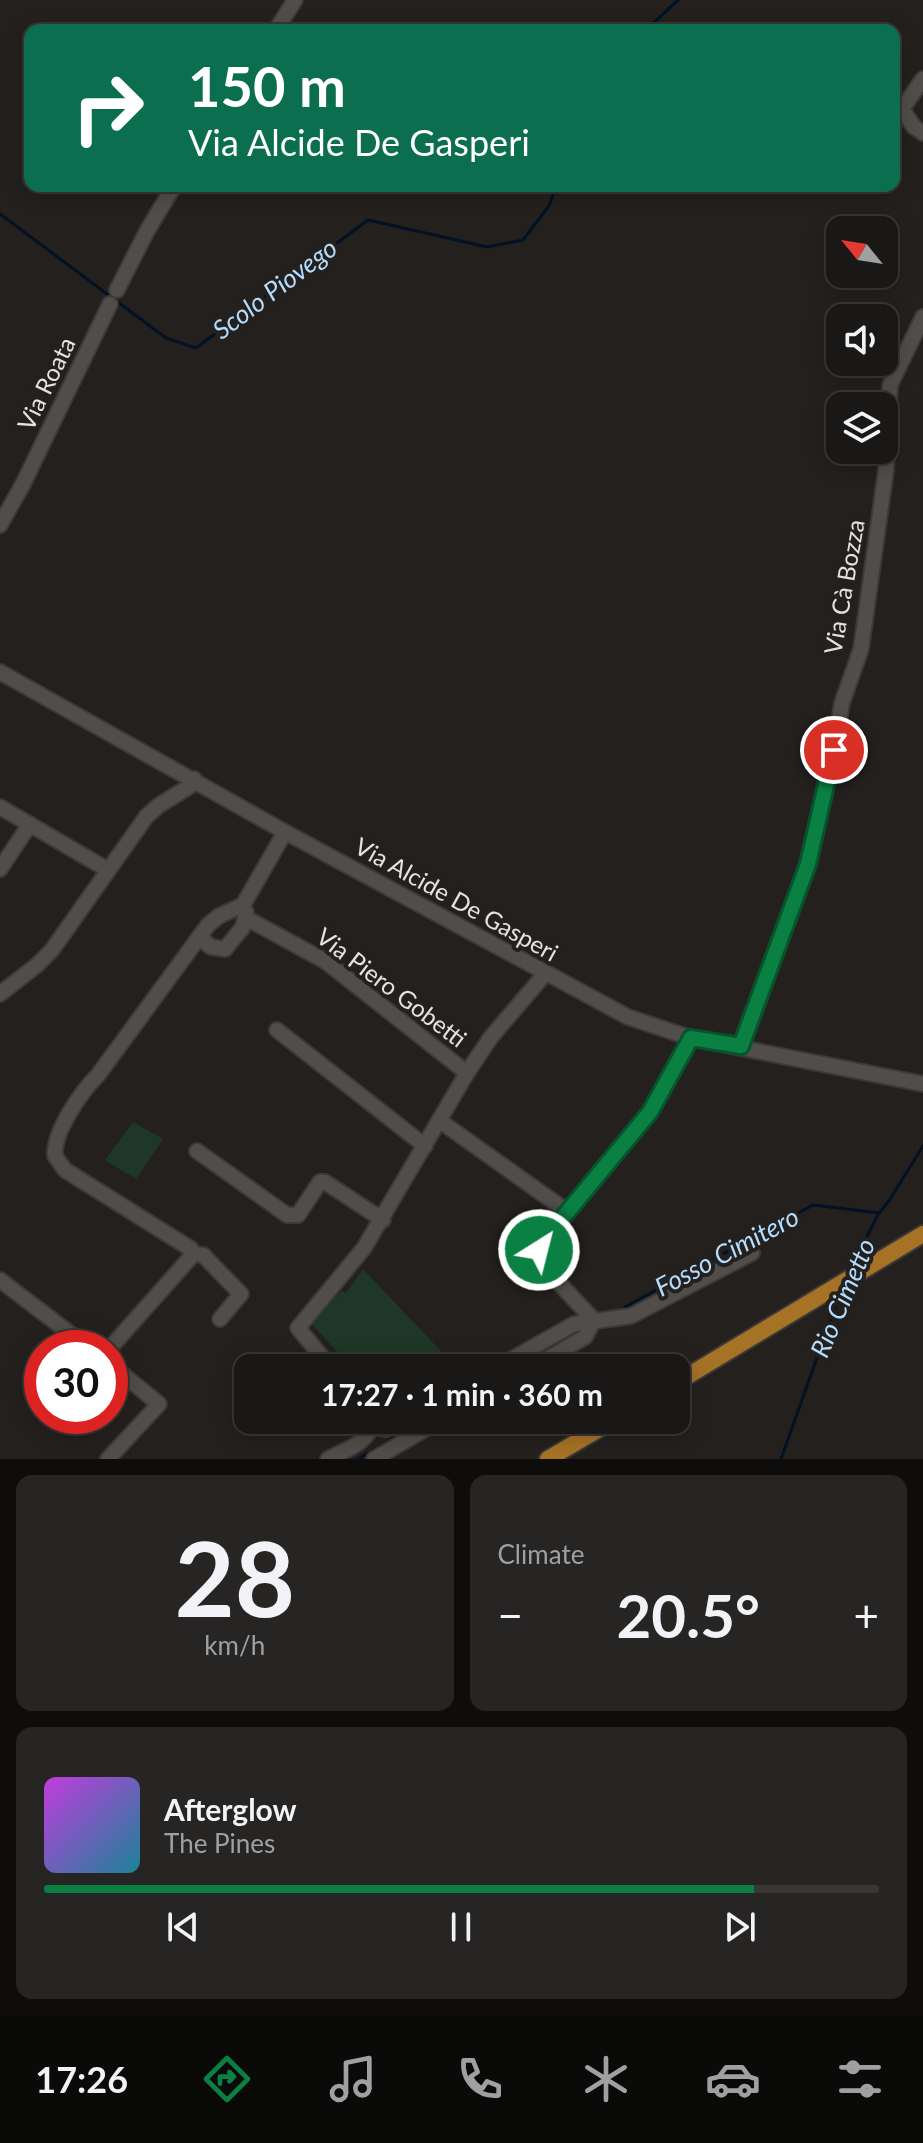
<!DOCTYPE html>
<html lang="en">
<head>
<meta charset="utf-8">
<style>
  body { margin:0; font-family:Lato,sans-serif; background:#272523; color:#f1f3f6; height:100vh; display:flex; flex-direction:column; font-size:30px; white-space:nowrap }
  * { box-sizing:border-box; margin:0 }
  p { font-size:26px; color:#9fa0a1 }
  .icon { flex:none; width:44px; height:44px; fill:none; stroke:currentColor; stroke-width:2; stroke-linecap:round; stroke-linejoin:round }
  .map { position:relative; height:1459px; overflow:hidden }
  .details { display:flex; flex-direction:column; gap:16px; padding:16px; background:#0e0d0c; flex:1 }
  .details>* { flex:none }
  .banner { position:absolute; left:24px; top:24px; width:876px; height:168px; border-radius:16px; box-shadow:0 4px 20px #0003,0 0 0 2px #383735; background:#0b6e4f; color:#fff; overflow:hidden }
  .needle { width:52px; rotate:300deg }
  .buttons { position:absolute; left:826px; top:216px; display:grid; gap:16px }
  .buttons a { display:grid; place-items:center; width:72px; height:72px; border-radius:16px; background:#1a1816; box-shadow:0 4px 20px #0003,0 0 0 2px #383735; font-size:40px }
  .speed { position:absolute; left:24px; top:1330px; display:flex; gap:16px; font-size:40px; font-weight:700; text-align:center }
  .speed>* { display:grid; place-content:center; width:104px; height:104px; border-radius:50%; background:#1a1816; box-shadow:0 4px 20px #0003,0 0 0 2px #383735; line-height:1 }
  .speed .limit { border:12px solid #d22; background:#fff; color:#111 }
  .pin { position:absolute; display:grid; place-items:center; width:68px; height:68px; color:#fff; margin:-34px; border:4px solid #fff; border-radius:50%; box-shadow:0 2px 8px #0007 }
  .me { position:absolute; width:88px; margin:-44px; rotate:36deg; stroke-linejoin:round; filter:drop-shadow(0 0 6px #0008) }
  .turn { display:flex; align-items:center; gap:28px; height:168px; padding:0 32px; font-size:36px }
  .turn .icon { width:104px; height:104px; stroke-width:2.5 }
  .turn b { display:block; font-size:56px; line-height:68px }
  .big { font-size:60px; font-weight:700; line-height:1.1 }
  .details .card { flex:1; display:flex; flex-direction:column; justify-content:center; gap:12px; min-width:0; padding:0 28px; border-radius:16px; background:#272523 }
  .details .dial { align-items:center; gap:0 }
  .dial b { font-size:104px; line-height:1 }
  .song { display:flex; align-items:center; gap:24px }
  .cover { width:96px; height:96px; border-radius:12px; background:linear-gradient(135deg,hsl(290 70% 55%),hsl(190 70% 35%)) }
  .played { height:8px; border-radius:4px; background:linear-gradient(90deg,#0b8043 85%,#383735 85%) }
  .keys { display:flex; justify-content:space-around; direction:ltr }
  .heat { display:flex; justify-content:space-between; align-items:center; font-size:44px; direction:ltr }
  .details .tiles { flex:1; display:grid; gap:16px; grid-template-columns:1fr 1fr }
  .card:last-child { grid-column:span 2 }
  .trip { position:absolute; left:234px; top:1354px; width:456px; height:80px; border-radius:16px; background:#1a1816; box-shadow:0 4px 20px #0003,0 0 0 2px #383735; font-weight:700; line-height:80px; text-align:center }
  .menu { display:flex; height:128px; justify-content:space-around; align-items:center; background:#0a0a09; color:#9fa0a1 }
  .menu .icon { width:56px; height:56px }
  .menu .current { color:#0b8043 }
  .menu b { font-size:36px; color:#f1f3f6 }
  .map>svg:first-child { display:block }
</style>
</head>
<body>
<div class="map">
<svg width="923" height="1459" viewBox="0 0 923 1459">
  <rect width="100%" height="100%" fill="#23201e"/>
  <!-- green -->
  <g fill="#1f3726">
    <path d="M133 1122 163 1139 136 1179 105 1160Z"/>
    <path d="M363 1269 457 1368H352L310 1322 342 1291 346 1293Z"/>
  </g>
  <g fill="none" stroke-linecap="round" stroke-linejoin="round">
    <!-- stream -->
    <g stroke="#001224" stroke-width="3">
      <path d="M646 30 678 0"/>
      <path d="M0 214 166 338 196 348 368 220 487 247 523 240 549 206 556 186"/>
      <path d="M849 1271 879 1213 889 1201 923 1146"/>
      <path d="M625 1307 813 1205 879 1213"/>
      <path d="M517 1368 580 1332"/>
      <path d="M358 1459 426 1420"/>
      <path d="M781 1459 840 1293"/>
    </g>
    <defs>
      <g id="minor">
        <path d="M276 30 295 0"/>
        <path d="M923 79 902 109 914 127 923 133"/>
        <path d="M117 290 147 231 174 186"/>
        <path d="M0 525 23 484 110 304"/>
        <path d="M0 672 285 832 628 1017 691 1038 923 1084"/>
        <path d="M0 807 108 870"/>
        <path d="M0 869 30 824"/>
        <path d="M246 918 325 961 467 1073"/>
        <path d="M199 937 211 947 225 949 243 927 246 912"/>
        <path d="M0 994 37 965 52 950 146 817 158 806 190 786 194 779"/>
        <path d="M277 1030 425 1146"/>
        <path d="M741 1046 808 864 834 750 842 703 861 649 886 470 890 385 923 317"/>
        <path d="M440 1121 568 1212"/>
        <path d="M197 1151 287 1215H298L320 1182H325L383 1220"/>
        <path d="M192 1254 203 1255 241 1294 220 1319"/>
        <path d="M0 1280 89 1348"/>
        <path d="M594 1320C579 1304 539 1267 540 1245L650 1112 691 1038"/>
        <path d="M110 1348 190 1258 191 1249 65 1170 55 1156C53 1132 81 1092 98 1075L208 925 219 916 243 905 285 832"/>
        <path d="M331 1368 298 1328 364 1248 467 1073 491 1037 545 974"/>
        <path d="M496 1368 574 1324 631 1316 752 1253"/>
        <path d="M532 1368 585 1337 594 1320"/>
        <path d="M372 1427 386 1429 403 1420"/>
        <path d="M108 1459 159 1404 110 1364"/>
        <path d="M328 1459C347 1449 370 1443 373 1420"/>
        <path d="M374 1459 441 1420"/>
      </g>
      <g id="major">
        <path d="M676 1383 923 1234"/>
        <path d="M548 1459 614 1420"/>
      </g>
    </defs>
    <!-- minor casing -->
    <use href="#minor" stroke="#3c3a38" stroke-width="18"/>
    <!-- major casing -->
    <use href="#major" stroke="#3c3a38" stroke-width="20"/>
    <!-- minor -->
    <use href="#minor" stroke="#504d4a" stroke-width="14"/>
    <!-- major -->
    <use href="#major" stroke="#a57226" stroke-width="16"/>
  </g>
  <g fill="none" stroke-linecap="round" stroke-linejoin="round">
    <defs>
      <path id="route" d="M539 1250 545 1239 650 1112 691 1038 741 1046 808 864 834 750"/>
    </defs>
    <!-- route casing -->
    <use href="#route" stroke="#07532c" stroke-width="20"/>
    <!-- route -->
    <use href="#route" stroke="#0b8043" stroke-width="14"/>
  </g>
  <g text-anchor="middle" stroke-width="8" stroke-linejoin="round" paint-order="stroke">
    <!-- street labels -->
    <g font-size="24" fill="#e5e3e2" stroke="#23201e">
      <text transform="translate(47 384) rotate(-64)" y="8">Via Roata</text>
      <text transform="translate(845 587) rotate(-80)" y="8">Via Cà Bozza</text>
      <text transform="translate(456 900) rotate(29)" y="8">Via Alcide De Gasperi</text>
      <text transform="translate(391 988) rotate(37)" y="8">Via Piero Gobetti</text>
    </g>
    <!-- water labels -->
    <g font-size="26" font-style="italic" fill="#b3ddff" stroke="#23201e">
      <text transform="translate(275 289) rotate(-37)" y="9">Scolo Piovego</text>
      <text transform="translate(727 1252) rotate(-28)" y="9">Fosso Cimitero</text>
      <text transform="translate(843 1298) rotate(-67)" y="9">Rio Cimetto</text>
    </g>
  </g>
</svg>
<div class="buttons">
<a><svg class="needle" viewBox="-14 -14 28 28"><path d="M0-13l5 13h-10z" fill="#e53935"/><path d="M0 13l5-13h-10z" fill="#9fa0a1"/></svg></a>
<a><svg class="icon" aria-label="sound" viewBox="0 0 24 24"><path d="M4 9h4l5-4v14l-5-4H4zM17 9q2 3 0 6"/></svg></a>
<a><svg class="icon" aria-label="layers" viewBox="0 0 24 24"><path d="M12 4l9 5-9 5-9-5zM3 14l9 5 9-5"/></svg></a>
</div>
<div class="speed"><div class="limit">30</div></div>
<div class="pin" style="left:834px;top:750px;background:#d93025"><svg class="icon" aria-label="arrive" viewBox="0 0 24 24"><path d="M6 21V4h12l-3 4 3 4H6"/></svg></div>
<svg class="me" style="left:539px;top:1250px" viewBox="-20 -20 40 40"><circle r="17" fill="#0b8043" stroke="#fff" stroke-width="3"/><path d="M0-11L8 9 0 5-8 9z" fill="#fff"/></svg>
<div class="trip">17:27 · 1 min · 360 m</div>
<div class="banner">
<div class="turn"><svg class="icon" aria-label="right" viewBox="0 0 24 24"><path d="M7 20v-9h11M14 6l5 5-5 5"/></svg><div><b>150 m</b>Via Alcide De Gasperi</div></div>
</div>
</div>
<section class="details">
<div class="tiles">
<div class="card dial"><b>28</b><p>km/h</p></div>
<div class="card"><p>Climate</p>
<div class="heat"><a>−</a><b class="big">20.5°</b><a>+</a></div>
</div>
<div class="card">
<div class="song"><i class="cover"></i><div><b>Afterglow</b><p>The Pines</p></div></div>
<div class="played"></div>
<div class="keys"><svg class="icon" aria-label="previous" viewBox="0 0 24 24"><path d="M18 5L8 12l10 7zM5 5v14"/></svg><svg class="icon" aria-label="pause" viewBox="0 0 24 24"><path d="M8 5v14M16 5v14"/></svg><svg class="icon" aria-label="next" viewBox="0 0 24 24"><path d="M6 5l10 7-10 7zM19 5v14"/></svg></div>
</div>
</div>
</section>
<nav class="menu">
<b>17:26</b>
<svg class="icon current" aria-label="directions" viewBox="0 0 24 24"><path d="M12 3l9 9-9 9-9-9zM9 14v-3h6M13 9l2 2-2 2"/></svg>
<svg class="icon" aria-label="music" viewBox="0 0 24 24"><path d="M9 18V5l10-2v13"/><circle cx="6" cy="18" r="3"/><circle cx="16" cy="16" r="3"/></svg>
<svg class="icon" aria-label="phone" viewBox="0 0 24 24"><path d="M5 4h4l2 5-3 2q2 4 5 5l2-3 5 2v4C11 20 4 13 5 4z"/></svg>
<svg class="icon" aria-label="climate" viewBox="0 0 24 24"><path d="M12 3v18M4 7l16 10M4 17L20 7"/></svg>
<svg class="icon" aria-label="car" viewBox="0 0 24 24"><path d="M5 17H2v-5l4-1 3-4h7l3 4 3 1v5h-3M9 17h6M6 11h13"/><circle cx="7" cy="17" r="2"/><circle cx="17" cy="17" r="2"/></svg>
<svg class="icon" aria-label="filters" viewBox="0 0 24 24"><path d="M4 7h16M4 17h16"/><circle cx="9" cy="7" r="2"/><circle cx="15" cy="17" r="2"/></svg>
</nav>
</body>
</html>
